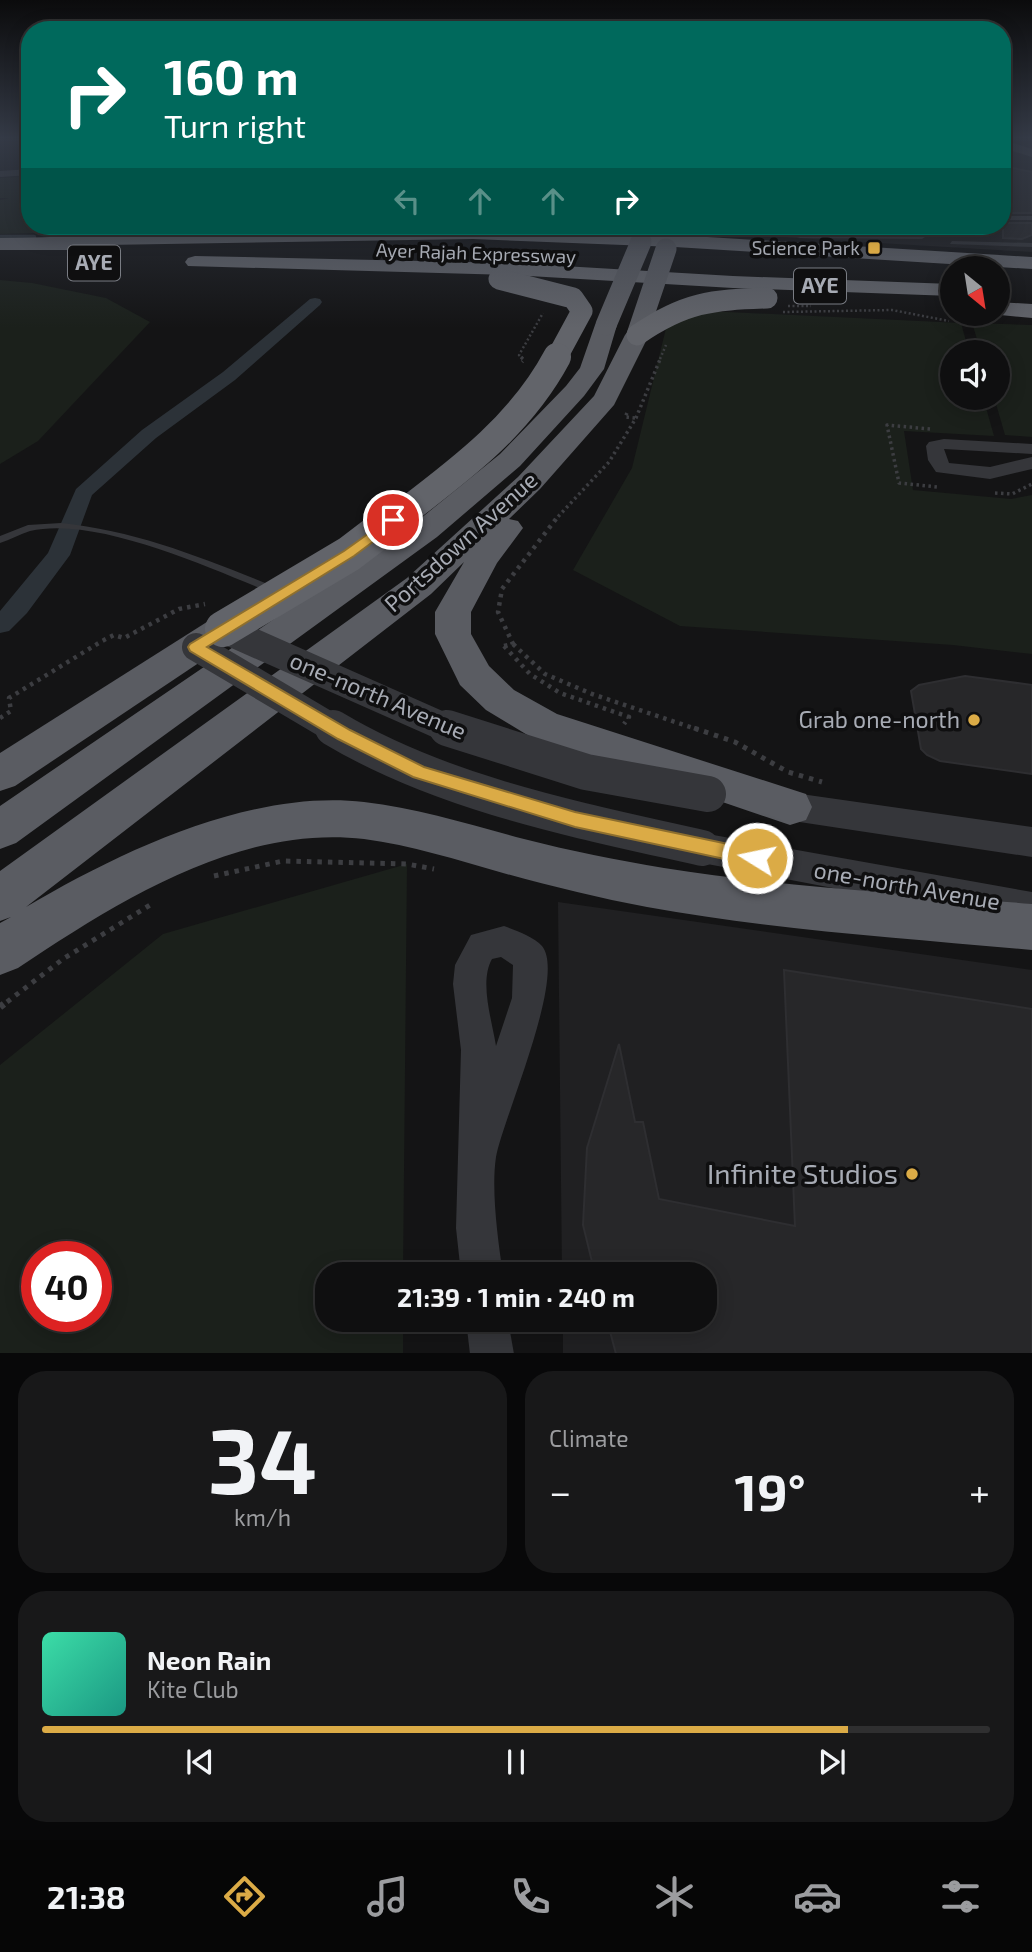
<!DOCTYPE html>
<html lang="en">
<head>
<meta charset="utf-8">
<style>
  body { margin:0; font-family:"Exo 2",sans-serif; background:#181819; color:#f1f3f6; height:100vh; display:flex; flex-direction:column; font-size:26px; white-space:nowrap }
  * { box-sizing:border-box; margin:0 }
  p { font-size:23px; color:#9b9c9f }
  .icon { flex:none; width:38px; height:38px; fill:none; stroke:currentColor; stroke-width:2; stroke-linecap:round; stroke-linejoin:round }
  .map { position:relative; height:1353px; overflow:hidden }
  .side { display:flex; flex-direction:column; gap:18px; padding:18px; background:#080809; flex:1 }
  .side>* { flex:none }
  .guide { position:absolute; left:21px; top:21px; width:990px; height:214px; border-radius:28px; box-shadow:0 4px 18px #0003,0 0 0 2px #2f2f30; background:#00695c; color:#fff; overflow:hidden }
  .needle { width:46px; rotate:150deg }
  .buttons { position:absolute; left:940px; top:256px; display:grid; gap:14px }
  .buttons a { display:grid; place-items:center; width:70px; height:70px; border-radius:50%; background:#0f0f10; box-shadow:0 4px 18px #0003,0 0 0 2px #2f2f30; font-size:35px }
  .speed { position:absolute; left:21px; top:1241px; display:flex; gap:14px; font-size:35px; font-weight:700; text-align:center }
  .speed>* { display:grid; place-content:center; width:91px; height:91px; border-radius:50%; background:#0f0f10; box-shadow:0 4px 18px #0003,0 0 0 2px #2f2f30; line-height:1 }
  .speed .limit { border:10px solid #d22; background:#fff; color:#111 }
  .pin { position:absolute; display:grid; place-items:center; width:60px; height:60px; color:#fff; margin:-30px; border:4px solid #fff; border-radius:50%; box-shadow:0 2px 7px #0007 }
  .me { position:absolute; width:77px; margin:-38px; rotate:280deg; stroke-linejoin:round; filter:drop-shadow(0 0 5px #0008) }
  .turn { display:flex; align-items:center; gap:24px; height:147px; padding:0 28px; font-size:32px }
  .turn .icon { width:91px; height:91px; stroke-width:2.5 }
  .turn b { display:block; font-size:49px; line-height:60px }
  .lanes { display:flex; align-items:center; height:66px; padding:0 28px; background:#0003; justify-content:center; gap:35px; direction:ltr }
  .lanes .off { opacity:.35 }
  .big { font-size:52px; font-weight:700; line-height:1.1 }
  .side .tile { flex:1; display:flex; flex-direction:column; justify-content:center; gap:10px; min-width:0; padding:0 24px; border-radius:28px; background:#181819 }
  .side .dial { align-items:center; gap:0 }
  .dial b { font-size:91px; line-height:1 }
  .song { display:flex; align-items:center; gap:21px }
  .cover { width:84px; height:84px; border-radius:10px; background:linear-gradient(135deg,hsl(160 70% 55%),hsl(170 70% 35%)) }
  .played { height:7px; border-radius:4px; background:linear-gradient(90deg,#dbab46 85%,#2f2f30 85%) }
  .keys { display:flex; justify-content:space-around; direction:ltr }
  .heat { display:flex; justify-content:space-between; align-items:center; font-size:38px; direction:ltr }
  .side .tiles { flex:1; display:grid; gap:18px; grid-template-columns:1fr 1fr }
  .tile:last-child { grid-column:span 2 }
  .trip { position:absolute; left:315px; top:1262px; width:402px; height:70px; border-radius:28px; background:#0f0f10; box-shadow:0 4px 18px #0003,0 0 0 2px #2f2f30; font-weight:700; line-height:70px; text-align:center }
  .menu { display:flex; height:112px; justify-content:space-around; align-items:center; background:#060606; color:#9b9c9f }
  .menu .icon { width:49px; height:49px }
  .menu .current { color:#dbab46 }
  .menu b { font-size:32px; color:#f1f3f6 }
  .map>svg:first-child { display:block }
</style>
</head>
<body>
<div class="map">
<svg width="1032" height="1354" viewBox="0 0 1032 1354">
  <rect width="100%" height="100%" fill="#141415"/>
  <!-- built -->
  <g fill="#202022">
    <path d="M1032 143V252L730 234 717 226H1003V148Z"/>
    <path d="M558 902 1032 970V1353H563V1320H705V1274H562Z"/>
  </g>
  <!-- green -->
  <g fill="#1b201b" fill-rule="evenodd">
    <path d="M17 177 30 179V226H283L0 234V200L9 198H0V178Z"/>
    <path d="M0 280 32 283 106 298 150 322 38 441 0 464Z"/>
    <path d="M686 310 961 323 969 352H952V397H983L994 436 904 431 913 490 1011 499 1032 495V654L953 645 680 626 573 570 632 468 668 320Z"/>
    <path d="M972 323 1032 325V437L1005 435 994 397H998V352H981Z"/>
    <path d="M407 864 403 1274H327V1320H403V1353H0V1065L163 934ZM37 1256H96V1316H37Z"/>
  </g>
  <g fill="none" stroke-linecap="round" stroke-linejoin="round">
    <!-- stream -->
    <path stroke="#2c3238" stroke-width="4.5" d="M0 237H34"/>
    <!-- canal -->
    <path fill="#2c3238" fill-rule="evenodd" d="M315 298 320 299 322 302 320 305 235 380 156 438 92 495 70 555 27 613 9 631 0 633V611L48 553 76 489 142 430 223 372 310 299Z"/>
  </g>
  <!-- building -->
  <g fill="#272729" stroke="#2e2e31" stroke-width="2">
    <path d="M1003 166 1032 172V213H1003Z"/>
    <path d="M1003 223H1032V235L1022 239 1003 238Z"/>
    <path d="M965 676 1032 685V774L940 761 927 755 921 749 911 691 919 685Z"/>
    <path d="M784 970 1032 1009V1354H616L607 1320H705V1274H595L583 1225 587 1148 619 1044 635 1122H643L659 1199 795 1226Z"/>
  </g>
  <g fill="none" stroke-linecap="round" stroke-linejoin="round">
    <!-- path-far4 -->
    <g stroke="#3c3d41" stroke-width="2.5" stroke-dasharray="2 2.5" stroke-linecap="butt">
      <path d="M788 306H811"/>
      <path d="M783 312 892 310 949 321"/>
      <path d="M523 359 519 355 543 313"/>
      <path d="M660 359 666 345"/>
    </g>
    <!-- path-far3 -->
    <g stroke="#3c3d41" stroke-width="3.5" stroke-dasharray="2.5 3.5" stroke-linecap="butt">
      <path d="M521 357 524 360 522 362"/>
      <path d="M627 413 625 417 636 418"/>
      <path d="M930 429 887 425 899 483 937 487"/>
      <path d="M995 493 1012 494 1032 484"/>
      <path d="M554 521 609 462 636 418 661 357"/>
    </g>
    <!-- path-far2 -->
    <g stroke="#3c3d41" stroke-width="4.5" stroke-dasharray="3.5 5" stroke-linecap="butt">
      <path d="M513 644 545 674 592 694 699 730"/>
      <path d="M504 646 513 644 498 612 502 589 556 519"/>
      <path d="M504 646 530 674 560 693 629 717 624 724"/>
      <path d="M0 718 11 711 9 698 102 641 114 635 124 638 179 609 205 604"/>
    </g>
    <!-- path-far1 -->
    <g stroke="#3c3d41" stroke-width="5" stroke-dasharray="4.5 6" stroke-linecap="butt">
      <path d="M694 728 735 742 788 772 822 782"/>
      <path d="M214 876 283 861 407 864 434 869"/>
      <path d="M7 1002 63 959 150 905"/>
    </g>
    <!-- path -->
    <path stroke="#3c3d41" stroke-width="7" stroke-dasharray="5 8" stroke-linecap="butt" d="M0 1007 9 1000"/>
    <!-- service -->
    <g fill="#35363a" fill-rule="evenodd">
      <rect x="1003" y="216" width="29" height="4"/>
      <path d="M781 226H787L791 232 800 234 922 235 925 237 922 239 800 238 787 234Z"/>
      <path d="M952 241 1032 243V247L950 244Z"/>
      <path d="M61 523C139 531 208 560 280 589L282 591 280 593H272C209 568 97 516 30 531 20 534 10 540 0 543V536L28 525Z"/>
    </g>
    <!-- minor -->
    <g fill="#35363a" fill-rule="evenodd">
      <path d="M30 169V175L0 177V171Z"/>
      <path d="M944 439 1032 444V454L944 449 949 463 990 467 1032 457V469L990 479 936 472 928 460 926 446 929 442Z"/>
      <path d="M504 926C515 930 534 937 542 946 567 976 503 1118 496 1157 491 1190 498 1241 503 1274H461L456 1228 461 1050 453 984 455 965 471 935ZM501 957 513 965 512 998 496 1046C492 1020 479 982 492 959Z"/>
      <path d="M466 1320H508L514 1354H470Z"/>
    </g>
    <!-- tertiary -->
    <g fill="#35363a" fill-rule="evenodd">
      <path d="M773 790 1032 827V857L773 818 761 814 756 804 761 794Z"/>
      <path d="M702 833 1032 892V926L702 863 689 859 684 848 689 837Z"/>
    </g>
    <!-- secondary -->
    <path fill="#44454a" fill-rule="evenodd" d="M1003 140 1032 149V157L1003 148Z"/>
    <!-- trunk -->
    <g fill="#5a5c62" fill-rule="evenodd">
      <path d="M662 226H680L673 253H659L656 249Z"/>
      <path d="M606 318 614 320 617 325 604 369 584 396 520 466 437 537 16 843 0 849V806L415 523 500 454 566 386 580 368 595 325 598 320Z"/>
      <path d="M637 328 645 330 649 335 614 405 540 489 509 519 518 521 523 528 497 563 471 612V634L489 666 514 690 557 714 806 794 812 807 806 820 790 825 529 736 486 710 460 685 435 634V612L464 562 431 594 26 907C121 851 251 789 364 802 418 808 471 825 524 839 570 851 617 860 664 868 785 887 909 894 1032 904V950C904 938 774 930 647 907 598 898 551 886 503 873 457 860 411 845 364 839 239 824 117 902 18 968L0 975V923L11 917 0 921V871L407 578 518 477 594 396 625 335 629 330Z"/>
      <path d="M223 617 236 620 241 629 236 638 15 786 0 791V753L210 620Z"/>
    </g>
    <!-- motorway -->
    <g fill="#62646a" fill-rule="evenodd">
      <path d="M473 227 675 235 1032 257V269L675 247 473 239 105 245 96 250H0V238C59 238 116 233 175 231 274 229 374 229 473 227Z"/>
      <path d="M195 256 512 263 733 276 952 284V296L733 288 512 275 188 266 185 262 188 258Z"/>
      <path d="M998 302 1032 304V318L990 314 998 313Z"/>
    </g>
    <!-- tertiary-bridge-far1 -->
    <g stroke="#35363a" stroke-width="28">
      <path d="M223 629 451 730"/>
      <path d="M196 647 336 730"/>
    </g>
    <!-- tertiary-bridge -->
    <g stroke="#35363a" stroke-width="36">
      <path d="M333 728C443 794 578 820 702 848"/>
      <path d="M447 728 586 772 708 794"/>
    </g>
    <!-- trunk-bridge -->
    <g stroke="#5a5c62" stroke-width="21">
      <path d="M606 325 641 242"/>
      <path d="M637 335 666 249"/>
    </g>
    <!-- motorway-bridge-far2 -->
    <g stroke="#62646a" stroke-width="21">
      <path d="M499 279 573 298 582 311 556 359"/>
      <path d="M637 335C685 302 711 300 767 298"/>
    </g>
    <!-- motorway-bridge-far1 -->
    <path stroke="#62646a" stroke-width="28" d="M393 521C456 473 519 428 557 357"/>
    <!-- motorway-bridge -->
    <path stroke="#62646a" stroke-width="36" d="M223 629 349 554 395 519"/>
  </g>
  <!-- sky -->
  <linearGradient id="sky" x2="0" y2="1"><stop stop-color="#0b0b0c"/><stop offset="0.42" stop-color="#343a46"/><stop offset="1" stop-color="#343a46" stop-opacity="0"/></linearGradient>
  <rect width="1032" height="328" fill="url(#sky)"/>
  <!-- route -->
  <path fill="#dbab46" stroke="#8e6f2e" stroke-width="2" d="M393 516 398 517V523L354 556 207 647 350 730 424 767 575 812 757 850 764 852 766 858 764 864 757 866 575 827 413 777 338 739 190 651 188 647 190 644 344 551Z"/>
  <!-- markers -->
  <g fill="#dbab46" stroke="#0f0f10" stroke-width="2.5">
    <rect x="867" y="241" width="14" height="14" rx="3.5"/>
    <circle cx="974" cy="720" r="7"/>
    <circle cx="912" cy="1174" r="7"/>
  </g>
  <g text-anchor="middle" stroke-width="7" stroke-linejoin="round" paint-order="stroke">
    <!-- far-poi labels -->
    <g font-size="19" fill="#a7abb4" stroke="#0f0f10" text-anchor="end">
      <text x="860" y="255">Science Park</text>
    </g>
    <!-- far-street labels -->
    <g font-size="19" fill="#a7abb4" stroke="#0f0f10">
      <text transform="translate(476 253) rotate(2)" y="7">Ayer Rajah Expressway</text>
    </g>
    <!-- shield labels -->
    <g fill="#0f0f10" stroke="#797c83" stroke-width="2">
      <rect x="68" y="245.5" width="52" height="35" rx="5"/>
      <rect x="794" y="268.5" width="52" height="35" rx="5"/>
    </g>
    <g font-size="21" font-weight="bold" fill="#a7abb4">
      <text x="94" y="270">AYE</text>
      <text x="820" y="293">AYE</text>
    </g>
    <!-- street labels -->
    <g font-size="23" fill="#a7abb4" stroke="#0f0f10">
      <text transform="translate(461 542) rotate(-42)" y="8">Portsdown Avenue</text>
      <text transform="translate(378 696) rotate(23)" y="8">one-north Avenue</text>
      <text transform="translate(907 886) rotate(10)" y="8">one-north Avenue</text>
    </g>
    <!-- poi labels -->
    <g font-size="23" fill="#a7abb4" stroke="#0f0f10" text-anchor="end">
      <text x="960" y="728">Grab one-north</text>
    </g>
    <!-- near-poi labels -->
    <g font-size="28" fill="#a7abb4" stroke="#0f0f10" text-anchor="end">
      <text x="898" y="1184">Infinite Studios</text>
    </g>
  </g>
</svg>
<div class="buttons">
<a><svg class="needle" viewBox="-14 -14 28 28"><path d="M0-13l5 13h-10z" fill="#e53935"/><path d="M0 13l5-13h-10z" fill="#9b9c9f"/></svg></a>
<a><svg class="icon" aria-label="sound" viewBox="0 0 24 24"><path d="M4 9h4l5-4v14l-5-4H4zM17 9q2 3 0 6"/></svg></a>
</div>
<div class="speed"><div class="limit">40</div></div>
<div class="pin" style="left:393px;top:520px;background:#d93025"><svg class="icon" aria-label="arrive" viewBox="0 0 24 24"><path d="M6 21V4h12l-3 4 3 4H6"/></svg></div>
<svg class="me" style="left:757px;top:858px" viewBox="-20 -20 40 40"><circle r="17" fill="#dbab46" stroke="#fff" stroke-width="3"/><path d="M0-11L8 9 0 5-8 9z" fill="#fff"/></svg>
<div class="trip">21:39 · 1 min · 240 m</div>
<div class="guide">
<div class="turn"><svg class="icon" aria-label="right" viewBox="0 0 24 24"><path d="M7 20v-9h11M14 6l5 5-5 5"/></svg><div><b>160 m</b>Turn right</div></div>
<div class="lanes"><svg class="icon off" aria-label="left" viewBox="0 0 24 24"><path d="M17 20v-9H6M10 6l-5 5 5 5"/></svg><svg class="icon off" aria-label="ahead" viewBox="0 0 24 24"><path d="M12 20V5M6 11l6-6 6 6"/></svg><svg class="icon off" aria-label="ahead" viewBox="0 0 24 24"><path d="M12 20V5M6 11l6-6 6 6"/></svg><svg class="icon" aria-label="right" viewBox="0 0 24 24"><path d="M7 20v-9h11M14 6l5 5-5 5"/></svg></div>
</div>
</div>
<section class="side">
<div class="tiles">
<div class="tile dial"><b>34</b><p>km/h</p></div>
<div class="tile"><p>Climate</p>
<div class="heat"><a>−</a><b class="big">19°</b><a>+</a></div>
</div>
<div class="tile">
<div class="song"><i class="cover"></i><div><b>Neon Rain</b><p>Kite Club</p></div></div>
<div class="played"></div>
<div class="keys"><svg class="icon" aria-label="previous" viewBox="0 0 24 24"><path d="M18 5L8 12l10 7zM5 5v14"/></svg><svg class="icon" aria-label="pause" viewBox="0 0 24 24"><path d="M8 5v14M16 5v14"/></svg><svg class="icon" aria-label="next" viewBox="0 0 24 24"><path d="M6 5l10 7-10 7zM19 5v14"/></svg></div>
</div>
</div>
</section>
<nav class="menu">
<b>21:38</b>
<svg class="icon current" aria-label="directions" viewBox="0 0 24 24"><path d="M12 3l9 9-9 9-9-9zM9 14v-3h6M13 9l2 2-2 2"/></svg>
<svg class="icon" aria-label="music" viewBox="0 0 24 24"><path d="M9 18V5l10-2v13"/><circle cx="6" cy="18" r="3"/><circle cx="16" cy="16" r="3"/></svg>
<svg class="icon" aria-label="phone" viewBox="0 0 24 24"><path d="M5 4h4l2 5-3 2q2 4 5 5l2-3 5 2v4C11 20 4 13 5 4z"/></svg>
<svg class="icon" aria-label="climate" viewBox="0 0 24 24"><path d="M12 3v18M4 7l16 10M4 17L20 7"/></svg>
<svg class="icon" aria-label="car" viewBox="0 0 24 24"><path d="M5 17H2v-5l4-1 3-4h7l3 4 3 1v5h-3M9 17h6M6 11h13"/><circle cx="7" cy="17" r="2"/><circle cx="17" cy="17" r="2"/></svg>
<svg class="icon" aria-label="filters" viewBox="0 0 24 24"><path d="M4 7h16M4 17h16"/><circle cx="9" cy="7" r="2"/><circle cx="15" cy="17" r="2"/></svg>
</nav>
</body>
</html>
